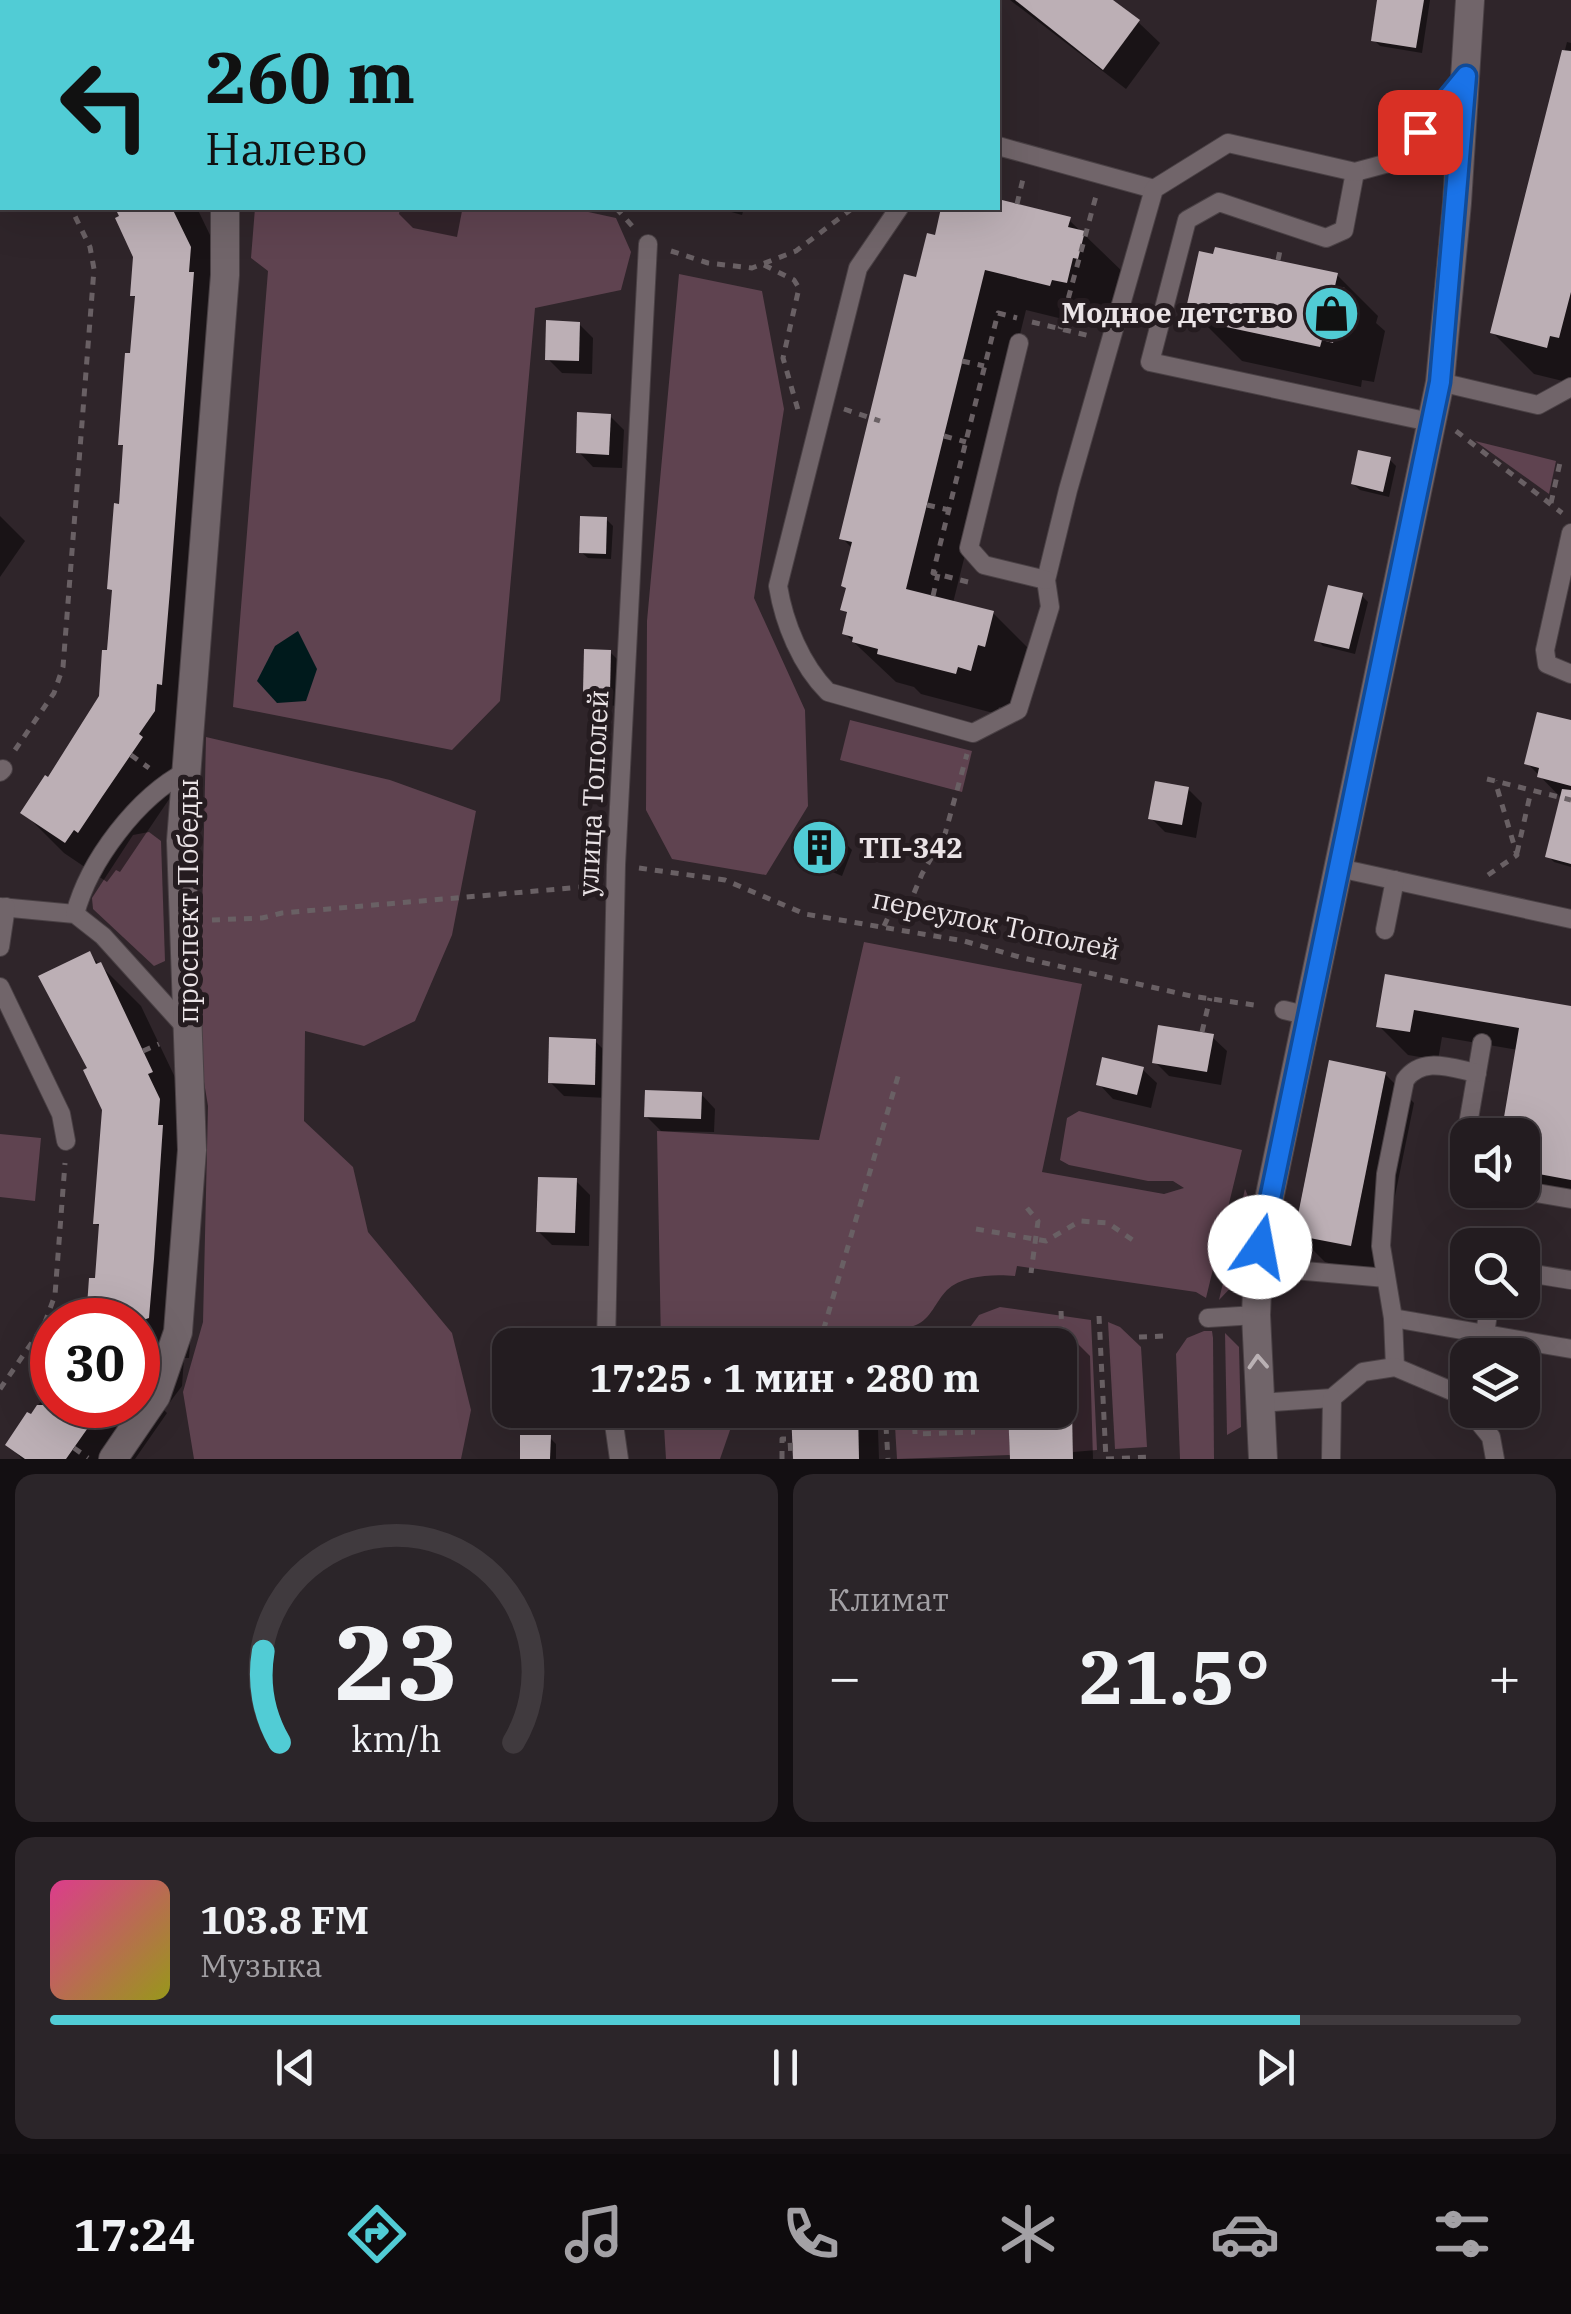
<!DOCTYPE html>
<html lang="ru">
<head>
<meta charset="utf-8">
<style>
  body { margin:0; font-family:"IBM Plex Serif",serif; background:#2b2529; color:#f1f3f6; height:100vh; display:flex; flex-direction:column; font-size:38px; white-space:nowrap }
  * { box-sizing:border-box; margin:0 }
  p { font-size:32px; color:#a3a1a5 }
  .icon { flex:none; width:55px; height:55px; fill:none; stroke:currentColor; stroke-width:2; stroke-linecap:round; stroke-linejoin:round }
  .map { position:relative; height:1459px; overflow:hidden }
  .sheet { display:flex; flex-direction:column; gap:15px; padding:15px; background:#130f12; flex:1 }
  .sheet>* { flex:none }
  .guide { position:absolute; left:0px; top:0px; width:1000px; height:210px; box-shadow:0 10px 40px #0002,0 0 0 2px #403a3e; background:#51ccd5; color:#111; overflow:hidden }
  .tools { position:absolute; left:1450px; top:1118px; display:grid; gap:20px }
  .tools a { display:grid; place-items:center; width:90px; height:90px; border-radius:20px; background:#231c20; box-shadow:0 10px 40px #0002,0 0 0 2px #403a3e; font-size:50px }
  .speed { position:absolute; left:30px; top:1298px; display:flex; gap:20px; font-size:50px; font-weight:700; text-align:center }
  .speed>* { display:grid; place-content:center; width:130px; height:130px; border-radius:50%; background:#231c20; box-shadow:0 10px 40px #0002,0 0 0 2px #403a3e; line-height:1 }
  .speed .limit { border:15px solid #d22; background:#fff; color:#111 }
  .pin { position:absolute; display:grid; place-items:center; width:85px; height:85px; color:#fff; margin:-42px; border-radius:20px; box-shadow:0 5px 15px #0006 }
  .me { position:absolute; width:110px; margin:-55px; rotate:12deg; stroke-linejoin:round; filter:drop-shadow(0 0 8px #0008) }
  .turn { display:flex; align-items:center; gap:35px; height:210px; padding:0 40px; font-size:45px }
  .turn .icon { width:130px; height:130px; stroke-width:2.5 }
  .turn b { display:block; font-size:70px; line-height:85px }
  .big { font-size:75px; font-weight:800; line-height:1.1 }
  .sheet .widget { flex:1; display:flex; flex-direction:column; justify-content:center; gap:15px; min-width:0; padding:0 35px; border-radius:20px; background:#2b2529 }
  .sheet .dial { align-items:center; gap:0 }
  .dial svg { height:260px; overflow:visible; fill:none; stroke:#403a3e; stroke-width:7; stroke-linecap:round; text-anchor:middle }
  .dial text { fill:#f1f3f6; stroke:none }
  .song { display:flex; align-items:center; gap:30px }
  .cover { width:120px; height:120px; border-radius:15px; background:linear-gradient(135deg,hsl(330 70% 55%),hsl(60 70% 35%)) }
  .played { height:10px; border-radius:5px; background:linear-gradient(90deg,#51ccd5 85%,#403a3e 85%) }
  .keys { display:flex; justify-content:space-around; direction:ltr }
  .heat { display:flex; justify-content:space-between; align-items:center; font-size:55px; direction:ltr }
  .sheet .tiles { flex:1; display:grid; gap:15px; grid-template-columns:1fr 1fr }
  .widget:last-child { grid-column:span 2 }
  .trip { position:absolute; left:492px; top:1328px; width:585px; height:100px; border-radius:20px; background:#231c20; box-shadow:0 10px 40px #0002,0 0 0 2px #403a3e; font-weight:800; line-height:100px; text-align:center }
  .tabs { display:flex; height:160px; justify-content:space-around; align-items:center; background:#0e0b0d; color:#a3a1a5 }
  .tabs .icon { width:70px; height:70px }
  .tabs .on { color:#51ccd5 }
  .tabs b { font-size:45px; color:#f1f3f6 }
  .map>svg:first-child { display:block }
</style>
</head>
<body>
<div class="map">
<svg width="1571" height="1459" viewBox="0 0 1571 1459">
  <rect width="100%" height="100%" fill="#2f252a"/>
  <!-- green -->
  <g fill="#5f4350">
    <path d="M255 208H570L616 218 631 252 621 290 535 308 500 701 452 750 233 707 268 271 251 258Z"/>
    <path d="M679 274 762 291 784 409 754 598 805 710 808 806 766 875 672 859 646 810 647 621Z"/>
    <path d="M1475 441 1556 461 1549 494Z"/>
    <path d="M850 720 972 751 962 792 840 760Z"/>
    <path d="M206 737 390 780 476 811 452 935 415 1021 364 1046 305 1031 304 1121 353 1167 368 1232 452 1333 471 1410 461 1459H194L183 1392 203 1322 208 1106 199 1052Z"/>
    <path d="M149 832 161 841 165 961 154 966 93 909 92 898 133 835Z"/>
    <path d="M864 942 1082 984 1042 1172 1164 1194 1184 1188 1173 1181H1148L1069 1165 1060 1160 1067 1118 1079 1111 1242 1150 1206 1298 1196 1292 1017 1266 1015 1276C994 1274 963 1275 947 1290 936 1301 931 1319 916 1325 875 1342 820 1322 777 1345H661L657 1131 819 1140Z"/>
    <path d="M0 1134 41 1138 35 1201 0 1197Z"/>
    <path d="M1245 1189 1250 1201 1238 1280 1219 1300Z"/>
    <path d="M1000 1307 1091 1320 1097 1450 1073 1452 1069 1331 1006 1333V1345H957L979 1315Z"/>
    <path d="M1108 1322 1120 1327 1141 1347 1147 1447 1115 1449Z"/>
    <path d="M1204 1331H1212L1213 1338 1214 1459H1180L1176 1354 1187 1338Z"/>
    <path d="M1225 1333 1239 1347 1241 1427 1227 1435Z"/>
    <path d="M663 1410H737L720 1459H666Z"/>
    <path d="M894 1410H1008L1010 1455 897 1459Z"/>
  </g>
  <!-- water -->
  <path fill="#001a1c" d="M298 631 317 669 306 701 277 703 257 681 275 646Z"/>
  <!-- shadow -->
  <g fill="#0007">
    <path d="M127 0H191L188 2Z"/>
    <path d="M1010 0H1109L1138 22 1160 43 1126 89Z"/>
    <path d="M1380 0H1430L1422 53 1380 46 1374 40Z"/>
    <path d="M1567 42 1571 43V383L1534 374 1493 333Z"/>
    <path d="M998 202 1069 220 1125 274 1108 323 1093 319 1091 326 1026 310 953 603 993 613 1034 654 1012 711 999 707 997 714 921 694 914 687 896 682 844 633 849 615 843 610 848 590 844 586 853 549 842 538 918 280 936 238 944 208H998Z"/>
    <path d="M118 208H197L222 260 182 780 120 872 116 870 107 882 64 853 23 812 49 781 101 697 110 653 115 593 110 588 126 449 121 444 137 300 133 295 135 256Z"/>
    <path d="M400 208H459L462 211 457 237 413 228 399 214Z"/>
    <path d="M717 208H744L742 215Z"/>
    <path d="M1337 275 1378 316 1376 323 1385 331 1374 382 1362 380 1361 387 1242 361 1201 320 1202 315 1190 303Z"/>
    <path d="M579 324 593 338 592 374 562 373 548 359Z"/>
    <path d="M610 416 624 430 622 468 593 467 579 452Z"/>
    <path d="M1389 459 1396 466 1389 497 1360 490 1353 484Z"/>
    <path d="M0 516 25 541 0 577Z"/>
    <path d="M606 519 613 526 611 559 588 558 581 552Z"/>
    <path d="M1361 595 1368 602 1355 654 1323 646 1317 640Z"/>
    <path d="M610 652 625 667 623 706 599 705 585 691Z"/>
    <path d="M1571 723V808L1527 763Z"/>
    <path d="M1188 789 1202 803 1196 838 1165 832 1151 818Z"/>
    <path d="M1571 837V867L1554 862 1548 856Z"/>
    <path d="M846 844 852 850 842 876 802 859 796 853Z"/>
    <path d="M89 954 141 1006 192 1113 203 1169 189 1358H184L182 1386 164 1410 167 1413 135 1459H22L8 1444 52 1387V1405H138V1320H88L97 1281 101 1228 95 1223 104 1109 90 1069Z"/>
    <path d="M1387 977 1571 1009V1202L1522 1190V1135H1503L1518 1050 1442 1037 1438 1060 1408 1055 1379 1026Z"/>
    <path d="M1212 1037 1227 1051 1221 1085 1169 1076 1155 1062Z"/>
    <path d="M595 1041 609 1055 608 1098 564 1096 550 1082Z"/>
    <path d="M1142 1069 1157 1083 1151 1108 1113 1099 1099 1084Z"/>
    <path d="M1385 1074 1414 1103 1379 1274 1325 1262 1297 1234Z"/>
    <path d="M701 1094 715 1109 714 1132 661 1131 646 1116Z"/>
    <path d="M576 1181 590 1195 589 1246 552 1245 538 1231Z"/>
    <path d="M1068 1334 1090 1356 1093 1459H1013L1011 1410H1060V1345H1009L1008 1336Z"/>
    <path d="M858 1410 878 1430 879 1459H796Z"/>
    <path d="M550 1438 556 1444V1459H522Z"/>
  </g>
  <!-- building -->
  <g fill="#bcafb5">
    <path d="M1015 0H1113L1140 20 1103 70Z"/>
    <path d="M1377 0H1424L1416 48 1371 41Z"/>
    <path d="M1562 50 1571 51V292L1559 338 1550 336 1547 348 1490 333Z"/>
    <path d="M998 199 1071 217 1068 227 1085 231 1078 259 1073 258 1067 283 1052 280 1050 286 985 270 906 589 994 611 985 647 978 645 971 671 958 667 956 674 877 654 878 649 852 642 853 637 842 634 847 612 840 610 846 588 841 586 852 542 839 539 904 274 916 277 927 233 935 235 941 208H998Z"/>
    <path d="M115 208H172L191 247 189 272H194L170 590 162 685 157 684 155 711 139 734 143 737 102 797 78 833 74 830 65 843 20 813 45 775 48 777 99 696 102 650H107L112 590 107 589 114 503 119 504 123 445H118L125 353H130L135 296H130L133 257 115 218 119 216Z"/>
    <path d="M1215 247 1338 273 1335 286 1345 288 1333 343 1322 340 1320 347 1198 321 1201 307 1187 304 1199 251 1213 254Z"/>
    <path d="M546 320 580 322 579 361 545 360Z"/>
    <path d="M577 412 611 414 609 455 576 453Z"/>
    <path d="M1358 450 1391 457 1383 492 1351 484Z"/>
    <path d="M580 516 607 517 606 554 579 553Z"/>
    <path d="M1328 585 1363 593 1349 649 1314 641Z"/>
    <path d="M584 649 611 650 610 693 583 692Z"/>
    <path d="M1537 712 1571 720V786L1537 777 1539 768 1524 764Z"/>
    <path d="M1155 781 1189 787 1182 825 1148 819Z"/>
    <path d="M1562 789 1571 790V864L1545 857Z"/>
    <path d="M805 825 847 842 836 871 793 854Z"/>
    <path d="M90 951 96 964 101 962 153 1072 148 1074 160 1099 158 1125H163L154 1259 149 1318 143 1320H86L89 1278H95L99 1224H93L102 1110 83 1070 87 1068 38 976Z"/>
    <path d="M1385 974 1571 1006V1180L1522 1171V1135H1501L1519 1028 1414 1010 1410 1032 1376 1027Z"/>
    <path d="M1158 1025 1214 1034 1207 1072 1152 1063Z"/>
    <path d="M549 1037 596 1039 595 1085 548 1083Z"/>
    <path d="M1102 1057 1144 1067 1137 1095 1096 1085Z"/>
    <path d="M1329 1060 1386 1072 1351 1246 1294 1235Z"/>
    <path d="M645 1090 702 1092 701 1119 644 1117Z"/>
    <path d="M538 1177 577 1178 575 1233 536 1232Z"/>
    <path d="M37 1405H104L66 1459H25L5 1445 27 1412 31 1414Z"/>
    <path d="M791 1410H858L859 1459H793Z"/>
    <path d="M1008 1410H1072L1073 1459H1010Z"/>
    <path d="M520 1435H551L550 1459H520Z"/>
  </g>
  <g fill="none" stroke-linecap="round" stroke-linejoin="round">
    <defs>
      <g id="service">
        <path d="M47 0 53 2"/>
        <path d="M468 0 476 2"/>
        <path d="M151 2 153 0"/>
        <path d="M581 2 584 0"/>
        <path d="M998 146 1154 189"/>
        <path d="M1355 172 1344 230 1326 238 1219 202 1187 220 1150 362 1430 422"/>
        <path d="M899 208 858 268 778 586C784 623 801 665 828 692L973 733 1018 710 1050 607 1046 580 1068 490 1154 189 1228 143 1355 172 1396 161 1463 80"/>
        <path d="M1019 343 969 548 984 565 1046 580"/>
        <path d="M1440 382 1538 405 1571 387"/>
        <path d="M1571 533 1545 650 1547 664 1571 674"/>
        <path d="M0 772 3 769"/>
        <path d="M1339 868 1571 919"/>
        <path d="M0 907 75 914 103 936 188 1030"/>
        <path d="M75 914C89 861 137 797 187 771"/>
        <path d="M1385 930 1395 880"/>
        <path d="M0 947 6 907"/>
        <path d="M0 987 61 1114 66 1141"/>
        <path d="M1284 1010 1309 1016"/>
        <path d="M1468 1179 1463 1176 1461 1165 1482 1043"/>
        <path d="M1519 1190 1571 1199"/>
        <path d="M1258 1267 1386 1278"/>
        <path d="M1522 1272 1571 1280"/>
        <path d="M1208 1318 1256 1315"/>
        <path d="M1393 1318 1571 1349"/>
        <path d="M1485 1334 1490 1300"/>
        <path d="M606 1345 616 865 648 244"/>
        <path d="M1395 1367 1393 1318 1381 1246 1386 1174 1405 1080C1422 1056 1451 1068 1477 1073"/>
        <path d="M1260 1403 1332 1398 1363 1372 1395 1367 1454 1392 1468 1408"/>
        <path d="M612 1410 619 1459"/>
        <path d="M1469 1410 1491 1437 1495 1459"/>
        <path d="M1331 1459 1332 1398"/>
      </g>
      <g id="minor">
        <path d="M247 2V0"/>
        <path d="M113 1459 156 1396 178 1332 192 1150 181 841 225 275V208"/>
        <path d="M1263 1459 1256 1315 1259 1247 1440 382 1457 203 1470 0"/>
      </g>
    </defs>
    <!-- service casing -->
    <use href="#service" stroke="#4a4145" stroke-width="20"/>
    <!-- minor casing -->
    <use href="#minor" stroke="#4a4145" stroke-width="30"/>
    <!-- path -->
    <g stroke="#696064" stroke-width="5" stroke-dasharray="8 8" stroke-linecap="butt">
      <path d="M102 0 104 2"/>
      <path d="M2 62V63"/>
      <path d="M1017 204 1023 179"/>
      <path d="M616 208 634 228"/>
      <path d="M671 251 708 263 752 268 796 251 853 208"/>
      <path d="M1278 260 1281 246"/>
      <path d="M764 265 794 280 799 288 783 358 798 410"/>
      <path d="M1032 322 1090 336"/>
      <path d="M1060 329 1096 196"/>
      <path d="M962 361 984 366"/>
      <path d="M844 409 880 421"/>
      <path d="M1456 431 1562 513"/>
      <path d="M944 436 966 442"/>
      <path d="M1551 503 1561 458"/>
      <path d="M927 505 949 510"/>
      <path d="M968 582 933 573 998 313 1017 318"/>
      <path d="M933 596 938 574"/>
      <path d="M15 750 54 693 63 667 94 269 90 247 71 208"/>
      <path d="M131 755 149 768"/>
      <path d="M1487 779 1571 800"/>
      <path d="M1517 853 1531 791"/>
      <path d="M639 868 725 880 805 914 964 941 1023 958 1191 996 1261 1006"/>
      <path d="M1488 875 1517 855 1495 781"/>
      <path d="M212 920 262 918 282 913 594 886"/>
      <path d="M884 926 890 913 909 905 922 874 945 834 967 754"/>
      <path d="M1202 1032 1210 998"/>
      <path d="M143 1051 159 1044"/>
      <path d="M1027 1208 1038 1221 1031 1273"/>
      <path d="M976 1229 1046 1241 1080 1221 1108 1223 1137 1243"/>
      <path d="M1061 1311 1062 1332"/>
      <path d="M1099 1316 1106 1459"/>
      <path d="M1139 1337 1165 1336"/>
      <path d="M819 1345 899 1073"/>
      <path d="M0 1389 44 1325 55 1295 65 1163"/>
      <path d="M885 1410 888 1459"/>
      <path d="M914 1410 915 1434 975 1432"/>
      <path d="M74 1448 88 1458"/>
      <path d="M782 1459V1439H790L791 1459"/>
      <path d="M1106 1459 1151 1457"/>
    </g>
    <!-- service -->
    <use href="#service" stroke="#71656a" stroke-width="18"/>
    <!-- minor -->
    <use href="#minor" stroke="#71656a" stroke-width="28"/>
  </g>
  <!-- one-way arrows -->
  <defs><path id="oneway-chevron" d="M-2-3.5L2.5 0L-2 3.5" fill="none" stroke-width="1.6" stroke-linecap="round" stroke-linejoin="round" transform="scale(2.5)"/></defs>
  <use stroke="#bab1b4" href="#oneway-chevron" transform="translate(1258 1362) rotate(-93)"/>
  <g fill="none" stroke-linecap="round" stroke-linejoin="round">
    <defs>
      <path id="route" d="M1260 1247 1440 382 1466 76 1420 132"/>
    </defs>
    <!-- route casing -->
    <use href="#route" stroke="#114b97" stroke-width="25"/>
    <!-- route -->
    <use href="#route" stroke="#1a73e8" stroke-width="18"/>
  </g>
  <!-- icons -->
  <defs>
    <symbol id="shop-disc" viewBox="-11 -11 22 22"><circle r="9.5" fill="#51ccd5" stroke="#251c20"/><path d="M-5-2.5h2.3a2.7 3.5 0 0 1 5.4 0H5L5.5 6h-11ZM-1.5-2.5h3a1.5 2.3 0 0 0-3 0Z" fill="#111"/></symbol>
    <symbol id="building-disc" viewBox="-11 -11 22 22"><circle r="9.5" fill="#51ccd5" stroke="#251c20"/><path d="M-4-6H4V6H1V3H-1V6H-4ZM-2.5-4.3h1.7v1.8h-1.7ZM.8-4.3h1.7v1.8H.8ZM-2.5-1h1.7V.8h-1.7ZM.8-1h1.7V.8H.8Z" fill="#111"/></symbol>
  </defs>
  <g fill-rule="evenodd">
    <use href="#shop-disc" x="1300" y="282" width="63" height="63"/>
    <use href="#building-disc" x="788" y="816" width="63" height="63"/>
  </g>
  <g text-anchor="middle" stroke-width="10" stroke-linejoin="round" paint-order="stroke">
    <!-- poi labels -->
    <g font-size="28" font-weight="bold" fill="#eae3e6" stroke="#251c20" text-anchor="end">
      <text x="1293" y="323">Модное детство</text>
      <text x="859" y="858" text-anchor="start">ТП-342</text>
    </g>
    <!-- street labels -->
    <g font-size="28" fill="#eae3e6" stroke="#251c20">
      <text transform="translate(593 793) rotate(-87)" y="10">улица Тополей</text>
      <text transform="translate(188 901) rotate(-90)" y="10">проспект Победы</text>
      <text transform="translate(996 924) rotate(12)" y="10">переулок Тополей</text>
    </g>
  </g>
</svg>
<div class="tools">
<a><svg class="icon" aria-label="sound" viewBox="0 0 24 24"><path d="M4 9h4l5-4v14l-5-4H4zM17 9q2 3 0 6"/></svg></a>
<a><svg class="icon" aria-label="search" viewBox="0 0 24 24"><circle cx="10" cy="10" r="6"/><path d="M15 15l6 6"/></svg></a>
<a><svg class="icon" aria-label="layers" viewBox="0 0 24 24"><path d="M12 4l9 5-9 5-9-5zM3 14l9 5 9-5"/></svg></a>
</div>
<div class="speed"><div class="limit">30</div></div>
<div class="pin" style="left:1420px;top:132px;background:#d93025"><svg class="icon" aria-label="arrive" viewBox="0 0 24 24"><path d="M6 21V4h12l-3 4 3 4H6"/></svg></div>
<svg class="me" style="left:1260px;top:1247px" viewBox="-20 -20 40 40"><circle r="19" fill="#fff"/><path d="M0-13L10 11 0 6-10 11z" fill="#1a73e8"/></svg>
<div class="trip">17:25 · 1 мин · 280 m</div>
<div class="guide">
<div class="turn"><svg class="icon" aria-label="left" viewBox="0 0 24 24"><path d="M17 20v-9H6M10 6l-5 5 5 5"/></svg><div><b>260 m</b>Налево</div></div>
</div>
</div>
<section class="sheet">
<div class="tiles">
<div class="widget dial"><svg viewBox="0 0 100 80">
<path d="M14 69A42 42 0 1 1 86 69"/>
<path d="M14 69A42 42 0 0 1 9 41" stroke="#51ccd5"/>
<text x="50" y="56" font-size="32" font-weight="700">23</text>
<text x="50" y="72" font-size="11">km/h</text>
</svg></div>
<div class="widget"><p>Климат</p>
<div class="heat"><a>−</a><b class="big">21.5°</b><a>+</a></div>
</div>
<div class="widget">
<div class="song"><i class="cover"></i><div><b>103.8 FM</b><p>Музыка</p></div></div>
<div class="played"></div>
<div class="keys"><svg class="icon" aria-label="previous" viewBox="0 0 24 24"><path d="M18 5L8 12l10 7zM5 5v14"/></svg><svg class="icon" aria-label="pause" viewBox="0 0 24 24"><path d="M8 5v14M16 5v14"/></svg><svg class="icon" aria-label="next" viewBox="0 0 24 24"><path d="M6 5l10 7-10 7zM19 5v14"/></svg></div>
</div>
</div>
</section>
<nav class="tabs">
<b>17:24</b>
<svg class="icon on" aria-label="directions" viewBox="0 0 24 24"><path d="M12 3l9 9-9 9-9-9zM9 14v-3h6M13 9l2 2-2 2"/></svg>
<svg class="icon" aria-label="music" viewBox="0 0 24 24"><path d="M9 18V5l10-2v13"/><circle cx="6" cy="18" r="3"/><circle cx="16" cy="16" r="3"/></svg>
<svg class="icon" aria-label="phone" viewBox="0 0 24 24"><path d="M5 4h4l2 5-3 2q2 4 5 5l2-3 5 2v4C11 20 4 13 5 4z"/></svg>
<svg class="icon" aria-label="climate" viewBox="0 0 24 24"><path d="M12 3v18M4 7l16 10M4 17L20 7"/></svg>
<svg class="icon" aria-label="car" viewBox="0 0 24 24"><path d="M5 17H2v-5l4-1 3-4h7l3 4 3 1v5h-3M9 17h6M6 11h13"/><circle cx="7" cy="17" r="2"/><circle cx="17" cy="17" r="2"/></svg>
<svg class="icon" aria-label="filters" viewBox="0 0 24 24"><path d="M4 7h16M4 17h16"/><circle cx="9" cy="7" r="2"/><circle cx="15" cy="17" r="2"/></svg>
</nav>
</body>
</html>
